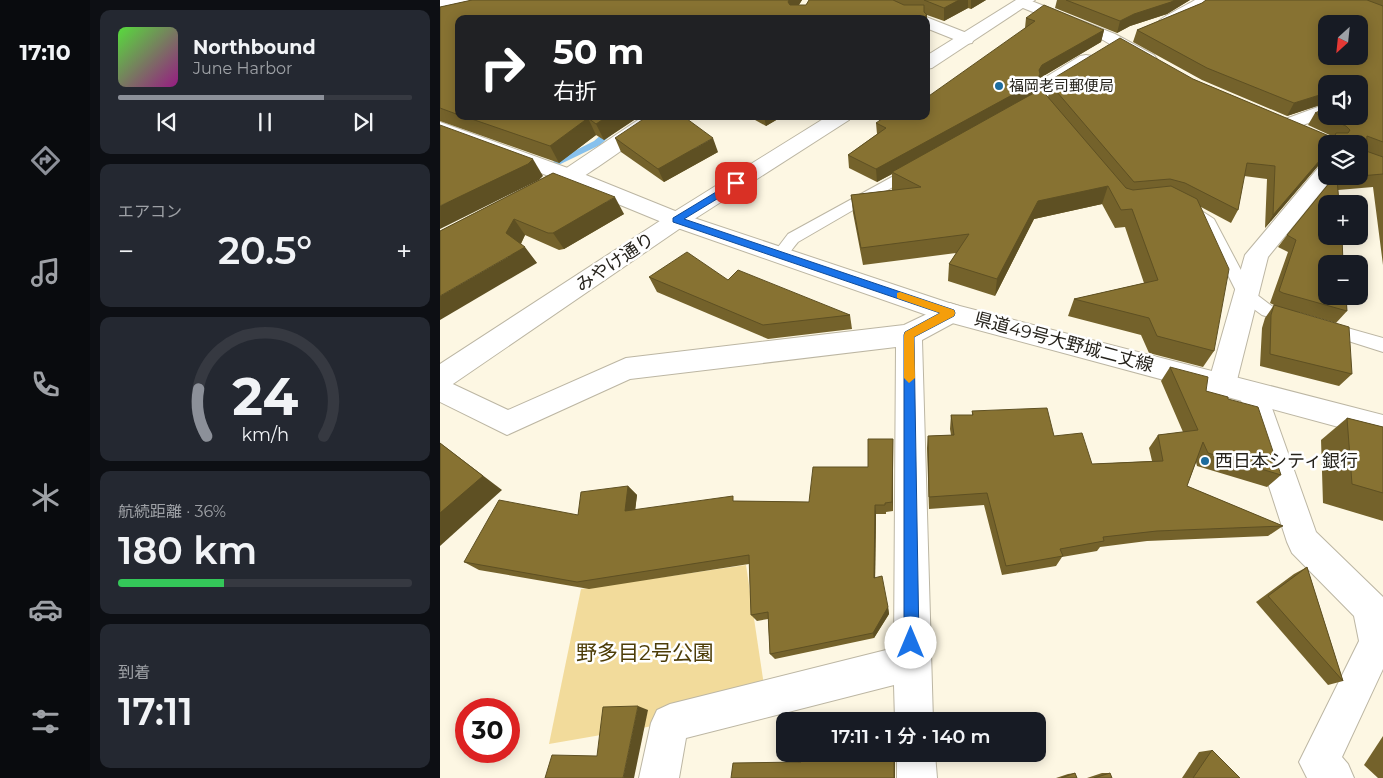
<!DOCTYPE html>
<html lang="ja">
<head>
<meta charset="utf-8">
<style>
  body { margin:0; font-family:Montserrat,"Noto Sans JP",sans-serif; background:#242831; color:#f1f3f6; height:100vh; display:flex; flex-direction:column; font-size:19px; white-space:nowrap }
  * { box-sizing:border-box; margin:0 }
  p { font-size:16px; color:#9ea1a6 }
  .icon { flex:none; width:28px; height:28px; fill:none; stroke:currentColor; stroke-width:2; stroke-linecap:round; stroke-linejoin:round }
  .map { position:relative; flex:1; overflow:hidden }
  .sheet { display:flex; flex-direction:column; gap:10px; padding:10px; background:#0d0f14; width:350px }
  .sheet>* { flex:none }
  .hud { position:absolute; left:15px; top:15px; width:475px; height:105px; border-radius:10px; box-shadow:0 2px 12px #0003; background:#202124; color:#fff; overflow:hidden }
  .needle { width:32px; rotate:207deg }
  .fabs { position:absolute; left:878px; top:15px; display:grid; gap:10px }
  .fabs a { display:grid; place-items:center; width:50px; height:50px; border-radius:10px; background:#171b24; box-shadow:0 2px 12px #0003; font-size:25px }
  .speed { position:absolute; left:15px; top:698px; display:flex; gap:10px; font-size:25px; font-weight:700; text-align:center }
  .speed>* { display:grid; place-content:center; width:65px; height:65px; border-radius:50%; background:#171b24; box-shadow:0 2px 12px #0003; line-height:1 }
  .speed .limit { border:8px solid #d22; background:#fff; color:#111 }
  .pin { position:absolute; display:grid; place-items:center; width:42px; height:42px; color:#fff; margin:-21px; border-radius:10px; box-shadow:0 2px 8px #0006 }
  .me { position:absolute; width:55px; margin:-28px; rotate:0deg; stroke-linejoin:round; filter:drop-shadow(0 0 4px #0008) }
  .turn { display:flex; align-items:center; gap:18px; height:105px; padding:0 15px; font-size:22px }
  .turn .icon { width:65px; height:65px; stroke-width:2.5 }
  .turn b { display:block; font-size:35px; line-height:42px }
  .big { font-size:38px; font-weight:600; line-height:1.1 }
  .sheet .card { flex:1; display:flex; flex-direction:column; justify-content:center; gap:8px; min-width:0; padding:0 18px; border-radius:10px; background:#242831 }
  .sheet .dial { align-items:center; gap:0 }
  .dial svg { height:130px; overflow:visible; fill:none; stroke:#363941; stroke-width:7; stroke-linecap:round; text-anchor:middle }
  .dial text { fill:#f1f3f6; stroke:none }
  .song { display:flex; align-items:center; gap:15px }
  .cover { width:60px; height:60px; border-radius:8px; background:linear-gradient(135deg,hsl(110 70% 55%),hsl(310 70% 35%)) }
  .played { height:5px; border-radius:2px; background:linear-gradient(90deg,#8c9099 70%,#363941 70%) }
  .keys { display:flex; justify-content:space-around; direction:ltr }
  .heat { display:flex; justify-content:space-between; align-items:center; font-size:28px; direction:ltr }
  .charge { height:8px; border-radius:4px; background:linear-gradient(90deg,#34c759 36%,#363941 0) }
  .trip { position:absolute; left:336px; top:712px; width:270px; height:50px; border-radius:10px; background:#171b24; box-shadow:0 2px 12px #0003; font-weight:600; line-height:50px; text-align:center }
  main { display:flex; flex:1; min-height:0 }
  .dock { display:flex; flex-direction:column; width:90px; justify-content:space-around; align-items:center; background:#090b0e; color:#9ea1a6 }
  .dock .icon { width:35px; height:35px }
  .dock .current { color:#8c9099 }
  .dock b { font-size:22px; color:#f1f3f6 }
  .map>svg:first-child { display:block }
</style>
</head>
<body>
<main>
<nav class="dock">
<b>17:10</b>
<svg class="icon current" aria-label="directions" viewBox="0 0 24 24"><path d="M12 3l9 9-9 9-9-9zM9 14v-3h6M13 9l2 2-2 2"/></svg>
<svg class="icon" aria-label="music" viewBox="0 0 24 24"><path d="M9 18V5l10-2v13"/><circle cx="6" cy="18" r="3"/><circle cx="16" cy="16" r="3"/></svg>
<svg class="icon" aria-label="phone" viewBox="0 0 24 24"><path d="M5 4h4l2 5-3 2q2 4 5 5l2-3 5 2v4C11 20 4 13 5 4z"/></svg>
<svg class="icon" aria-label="climate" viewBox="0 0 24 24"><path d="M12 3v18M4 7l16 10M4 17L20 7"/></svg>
<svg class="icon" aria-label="car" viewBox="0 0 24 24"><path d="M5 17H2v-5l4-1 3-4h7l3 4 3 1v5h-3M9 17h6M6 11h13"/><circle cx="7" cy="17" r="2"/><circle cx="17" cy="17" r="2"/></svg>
<svg class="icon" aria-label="filters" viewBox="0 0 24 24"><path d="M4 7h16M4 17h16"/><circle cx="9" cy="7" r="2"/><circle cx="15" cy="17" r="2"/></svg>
</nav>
<section class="sheet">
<div class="card">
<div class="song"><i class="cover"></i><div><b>Northbound</b><p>June Harbor</p></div></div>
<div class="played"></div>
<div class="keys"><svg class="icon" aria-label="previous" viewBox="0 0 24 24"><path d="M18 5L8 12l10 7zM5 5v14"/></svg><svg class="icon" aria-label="pause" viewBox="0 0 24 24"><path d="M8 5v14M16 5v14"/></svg><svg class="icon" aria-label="next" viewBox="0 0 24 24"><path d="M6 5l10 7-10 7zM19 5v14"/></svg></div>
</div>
<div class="card"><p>エアコン</p>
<div class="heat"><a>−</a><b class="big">20.5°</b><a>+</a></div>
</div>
<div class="card dial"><svg viewBox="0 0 100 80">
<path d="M14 69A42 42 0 1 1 86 69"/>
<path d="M14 69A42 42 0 0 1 9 40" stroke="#8c9099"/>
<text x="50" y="56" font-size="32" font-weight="700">24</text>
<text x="50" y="72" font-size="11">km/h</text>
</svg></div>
<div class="card"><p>航続距離 · 36%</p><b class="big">180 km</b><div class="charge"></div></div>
<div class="card"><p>到着</p><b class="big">17:11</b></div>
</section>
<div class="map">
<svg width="943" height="778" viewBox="0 0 943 778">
  <rect width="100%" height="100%" fill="#fdf7e3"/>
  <!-- green -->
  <path fill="#f2db9b" d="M306 565 326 699 230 723 109 744 141 589Z"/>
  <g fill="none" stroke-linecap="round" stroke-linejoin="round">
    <!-- stream -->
    <path fill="#87c1ed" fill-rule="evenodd" d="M183 116H192L160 145 104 172H98L97 170 154 141Z"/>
    <defs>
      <g id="service">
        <path d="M472 166 477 167 479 170 477 173 358 242C351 250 346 262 334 259L332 255 348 234Z"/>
        <path d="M748 202 774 219 812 291 833 307 857 314 859 318 857 322 851 324 822 315 800 299 763 225 741 207 743 204Z"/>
        <path d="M886 322 943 338V352L880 332 878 328 880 324Z"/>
      </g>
      <g id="minor">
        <path d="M0 0H33L30 3 0 10Z"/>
        <path d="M577 0H589L675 34 714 55 717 59 714 63 708 64 702 63 663 40 578 6 575 3Z"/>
        <path d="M755 0H773C764 12 737 28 721 24L719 21C722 17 747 5 755 0Z"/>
        <path d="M486 17 532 35 534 39 532 43 526 44 486 28V19H480Z"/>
        <path d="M646 55 652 56 655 60 652 64 613 88 607 89 601 88 598 84 601 80 640 56Z"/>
        <path d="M886 104 887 116 847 131 840 129 837 125 840 121Z"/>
        <path d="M204 116H226L224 120C204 134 122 196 104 196 102 196 99 194 96 194L93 189 96 184 122 171Z"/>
        <path d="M886 166V176H894L828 257 796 384 792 392 782 395 772 392 768 384 805 255 879 167Z"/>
        <path d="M510 303 519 306 523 313 519 320 482 340 493 721H455L454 685 246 738 239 778H199L211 723 217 710 230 704 454 648 456 347 190 379 67 435 0 402V378L68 410 186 358 464 325Z"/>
        <path d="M813 382 823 386 827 394 876 532 943 597V669L902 757 908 764 914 778H867L859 762 919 641 914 616 852 553 847 542 799 394 803 386Z"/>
        <path d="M457 754H495L497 778H457Z"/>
      </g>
      <path id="primary" d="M0 122 136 171 245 215 512 304 943 415V439L501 320 229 225 122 181 0 135Z"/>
      <g id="trunk">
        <path d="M576 0H595L492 68 486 69V56Z"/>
        <path d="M388 116H411L409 120 245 225 10 386 0 389V364L229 215Z"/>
      </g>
    </defs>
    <!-- service casing -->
    <use href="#service" stroke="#bcb6a3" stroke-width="2"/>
    <!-- minor casing -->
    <use href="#minor" stroke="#bcb6a3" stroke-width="2"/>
    <!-- primary casing -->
    <use href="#primary" stroke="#bcb6a3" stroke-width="2"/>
    <!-- trunk casing -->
    <use href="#trunk" stroke="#bcb6a3" stroke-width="2"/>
    <!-- service -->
    <use href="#service" fill="#fff" fill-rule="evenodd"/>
    <!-- minor -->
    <use href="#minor" fill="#fff" fill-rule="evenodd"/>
    <!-- primary -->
    <use href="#primary" fill="#fff" fill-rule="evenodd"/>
    <!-- trunk -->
    <use href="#trunk" fill="#fff" fill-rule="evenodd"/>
  </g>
  <!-- wall -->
  <g fill="#74622b">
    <path d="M32 0H362L359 5H366L369 0H546L531 9 528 8 504 21 487 15V30L486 31V19H19V116H200L164 140 156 135 119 163 0 121V7Z"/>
    <path d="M617 0H750L727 14 690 26 677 33 615 8Z"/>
    <path d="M766 0H943V265L933 187 898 190 907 311 896 323 858 312 912 374 899 386 820 366 822 328 825 318 834 305 830 303 848 252 838 247 847 235 895 176H919V144H886V165L878 166 825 228 827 179 804 176 798 210 791 223 761 207 774 351 763 367 709 353 701 335 628 316 634 299 704 283 685 227 675 228 662 204 594 219 555 296 508 281 509 264 516 253 423 265 413 213 411 195 452 190V174L437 182 409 168 408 155 437 134 436 123 486 116 585 28 586 18 664 30 661 42 600 78 598 87 595 92 608 97 611 85 753 79 893 138 894 137 868 125 875 113 886 116 919 84H886V103L847 116 762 80 693 42 697 30 762 3Z"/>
    <path d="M308 116H343L326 126Z"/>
    <path d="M175 138 278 152 224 182 181 152Z"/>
    <path d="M113 173 184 214 124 249 119 250 85 235 81 244 97 263 0 231Z"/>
    <path d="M209 277 288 280 410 315 412 329 328 339 217 292Z"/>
    <path d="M730 367 766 391 788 399 841 475 827 487 757 466 756 462 747 486 843 526 828 536 707 541 660 547 657 551 622 557 616 566 562 575 544 505 489 509 487 448 488 436 511 435 510 429 511 415H532V411L614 436 652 464 712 461 709 448 718 435 743 432 721 381Z"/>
    <path d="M907 418 943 427V521L883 503 881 440Z"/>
    <path d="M453 439V511L446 512V514H436L435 578 448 607 449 614 434 638 335 659 330 654 328 619 317 621 311 615 309 564 149 589 39 570 24 562 138 515 188 486 197 495 195 510 296 501 369 502 428 467Z"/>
    <path d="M867 567 903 681 888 685 816 602 854 574Z"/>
    <path d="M943 736V778H938L924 765Z"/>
    <path d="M772 750 800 778H742L759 752Z"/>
    <path d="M635 773 637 778H616L628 774Z"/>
    <path d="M662 773H670L672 778H647Z"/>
  </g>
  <!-- shaded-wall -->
  <g fill="#5e5023">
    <path d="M349 0H362L350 18 348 2Z"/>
    <path d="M519 0H528V8L504 21V8Z"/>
    <path d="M531 0H546L531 9Z"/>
    <path d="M735 0H750L727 14 690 26 677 33 680 21 694 14Z"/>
    <path d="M487 15V30L486 31V19H480Z"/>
    <path d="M664 30 661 42 600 78 598 87 594 95 452 172V174L437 182 436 169 599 70 602 65Z"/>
    <path d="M886 93V103L847 116 854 103Z"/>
    <path d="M168 116H200L164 140 156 124Z"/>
    <path d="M324 116H343L326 126Z"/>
    <path d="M148 118 156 135 119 163 110 146Z"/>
    <path d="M273 138 278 152 224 182 218 169Z"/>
    <path d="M886 153 878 166 825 228 833 215Z"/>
    <path d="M93 159 103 176 99 180 0 229V206Z"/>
    <path d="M668 186 662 204 594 219 555 296 557 279 598 201Z"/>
    <path d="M175 197 184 214 124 249 113 233Z"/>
    <path d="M74 219 85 235 78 249 66 233Z"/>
    <path d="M85 247 97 263 0 320V296Z"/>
    <path d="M453 439V511L452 502Z"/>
    <path d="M0 443 62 490 0 546Z"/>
    <path d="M188 486 197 495 194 520 185 511Z"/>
    <path d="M435 505 436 514 435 585 434 578Z"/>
    <path d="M448 607 449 614 434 638 433 633Z"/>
    <path d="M198 706 208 710 194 778H183Z"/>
    <path d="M454 754H456H455V778H454Z"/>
  </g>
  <!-- building -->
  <g fill="#877232" stroke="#5e5023" fill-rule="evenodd">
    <path d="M32 0H349L348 2 350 5H366L369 0H453L464 5H484V12L487 15 480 19H19V115L0 108V7Z"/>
    <path d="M484 0H519L504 8Z"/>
    <path d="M626 0H735L731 2 694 14 680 21Z"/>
    <path d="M766 0H927L943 6V142L927 136 926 151 943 157V174L897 178 899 204H886V236H902L903 264H886V296H906L907 311 843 293 839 291 856 240 847 235 895 176H919V144H886V153L833 215 835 166 807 163 798 210 745 183 730 179 694 182 611 85 614 78 680 38 753 79 894 138 896 133H908L910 130 906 126 875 113 886 108V116H919V84H886V93L854 103 767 68 697 30 762 3ZM886 24H919V56H886Z"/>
    <path d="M604 5 664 30 602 65 599 70 600 74 596 82 436 169 408 155 446 128 436 123 446 116H486V98L595 21 586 18Z"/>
    <path d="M601 89 686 188 693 190 731 186 757 199 789 269 774 351 717 336 709 318 634 299 718 280 692 209 681 210 668 186 598 201 557 279 509 264 529 234 421 248 411 195 481 187 452 172Z"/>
    <path d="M23 116H168L156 124 148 118 110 146Z"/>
    <path d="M208 116H243L273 138 218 169 175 138Z"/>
    <path d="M0 125 93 159 88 164 0 206Z"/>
    <path d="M113 173 175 197 113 233H108L74 219 66 233 85 247 0 296V231Z"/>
    <path d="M247 252 288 280 298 270 410 315 323 325 209 277Z"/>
    <path d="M834 305 909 327 912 374 830 354 831 315Z"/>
    <path d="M730 367 768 377 766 391 788 397V399L818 407 841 475 768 453 763 442 747 486 843 526 717 531 663 537 664 541 620 549 623 556 566 566 547 493 489 497 488 436 514 435 511 415H533L532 411 607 408 614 436 642 433 652 464 723 461 718 435 758 430Z"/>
    <path d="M907 418 943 427V493L912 484Z"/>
    <path d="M428 439H453L452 502 445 503V505H435L434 578 442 576 448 607 433 633 330 654 328 612 311 615 309 555 137 582 24 562 59 500 138 515 141 492 188 486 185 511 293 496V501L369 502 373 467H428Z"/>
    <path d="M0 443 43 476 0 513Z"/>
    <path d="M867 567 903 681 828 596Z"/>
    <path d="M198 706 183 778H105L112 755 157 756 163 707Z"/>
    <path d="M772 750 800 778H753Z"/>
    <path d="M362 754H454V778H455H291L293 763 361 762Z"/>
    <path d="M635 773 637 778H621Z"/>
    <path d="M670 773 672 778H654Z"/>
  </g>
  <!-- route -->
  <path fill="#1a73e8" stroke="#114b97" d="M296 180 300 181V185L244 219 514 310 515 313 514 316 474 337 479 643 477 648 471 650 466 648 464 643V335L465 332 500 313 233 222V218Z"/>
  <!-- slow -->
  <path fill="#f59e0b" d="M460 292 514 310 515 313 514 316 474 337 475 378 469 383 464 378V335L465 332 500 313 457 298V293Z"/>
  <!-- markers -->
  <g fill="#1d6c9e" stroke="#fff" stroke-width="2">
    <circle cx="559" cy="86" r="5"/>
    <circle cx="765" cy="461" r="5"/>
  </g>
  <g text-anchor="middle" stroke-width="5" stroke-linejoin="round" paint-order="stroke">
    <!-- far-poi labels -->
    <g font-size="15" fill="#26231c" stroke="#fff" text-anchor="start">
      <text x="569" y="91">福岡老司郵便局</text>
    </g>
    <!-- street labels -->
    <g font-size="18" fill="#26231c" stroke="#fff">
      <text transform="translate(175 262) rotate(-34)" y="6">みやけ通り</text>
      <text transform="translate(624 342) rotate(15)" y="6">県道49号大野城二丈線</text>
    </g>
    <!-- poi labels -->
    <g font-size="18" fill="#26231c" stroke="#fff" text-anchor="start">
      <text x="775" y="467">西日本シティ銀行</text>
    </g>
    <!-- near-park labels -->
    <g font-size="21" fill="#4d3d08" stroke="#fff">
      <text x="205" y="660">野多目2号公園</text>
    </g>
  </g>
</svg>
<div class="fabs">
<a><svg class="needle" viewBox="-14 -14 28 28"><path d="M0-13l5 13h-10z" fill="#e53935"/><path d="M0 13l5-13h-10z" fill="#9ea1a6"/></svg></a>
<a><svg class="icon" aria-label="sound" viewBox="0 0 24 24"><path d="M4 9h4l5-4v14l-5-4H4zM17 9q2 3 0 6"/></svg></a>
<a><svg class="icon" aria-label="layers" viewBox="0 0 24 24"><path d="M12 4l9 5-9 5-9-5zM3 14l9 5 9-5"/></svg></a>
<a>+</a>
<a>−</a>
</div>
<div class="speed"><div class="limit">30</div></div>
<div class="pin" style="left:296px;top:183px;background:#d93025"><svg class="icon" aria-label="arrive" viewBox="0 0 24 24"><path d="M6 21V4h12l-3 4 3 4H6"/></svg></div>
<svg class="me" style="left:471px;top:643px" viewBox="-20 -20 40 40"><circle r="19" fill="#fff"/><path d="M0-13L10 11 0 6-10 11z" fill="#1a73e8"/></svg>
<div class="trip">17:11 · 1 分 · 140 m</div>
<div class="hud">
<div class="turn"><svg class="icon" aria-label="right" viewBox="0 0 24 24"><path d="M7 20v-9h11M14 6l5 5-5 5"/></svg><div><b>50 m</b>右折</div></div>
</div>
</div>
</main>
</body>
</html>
